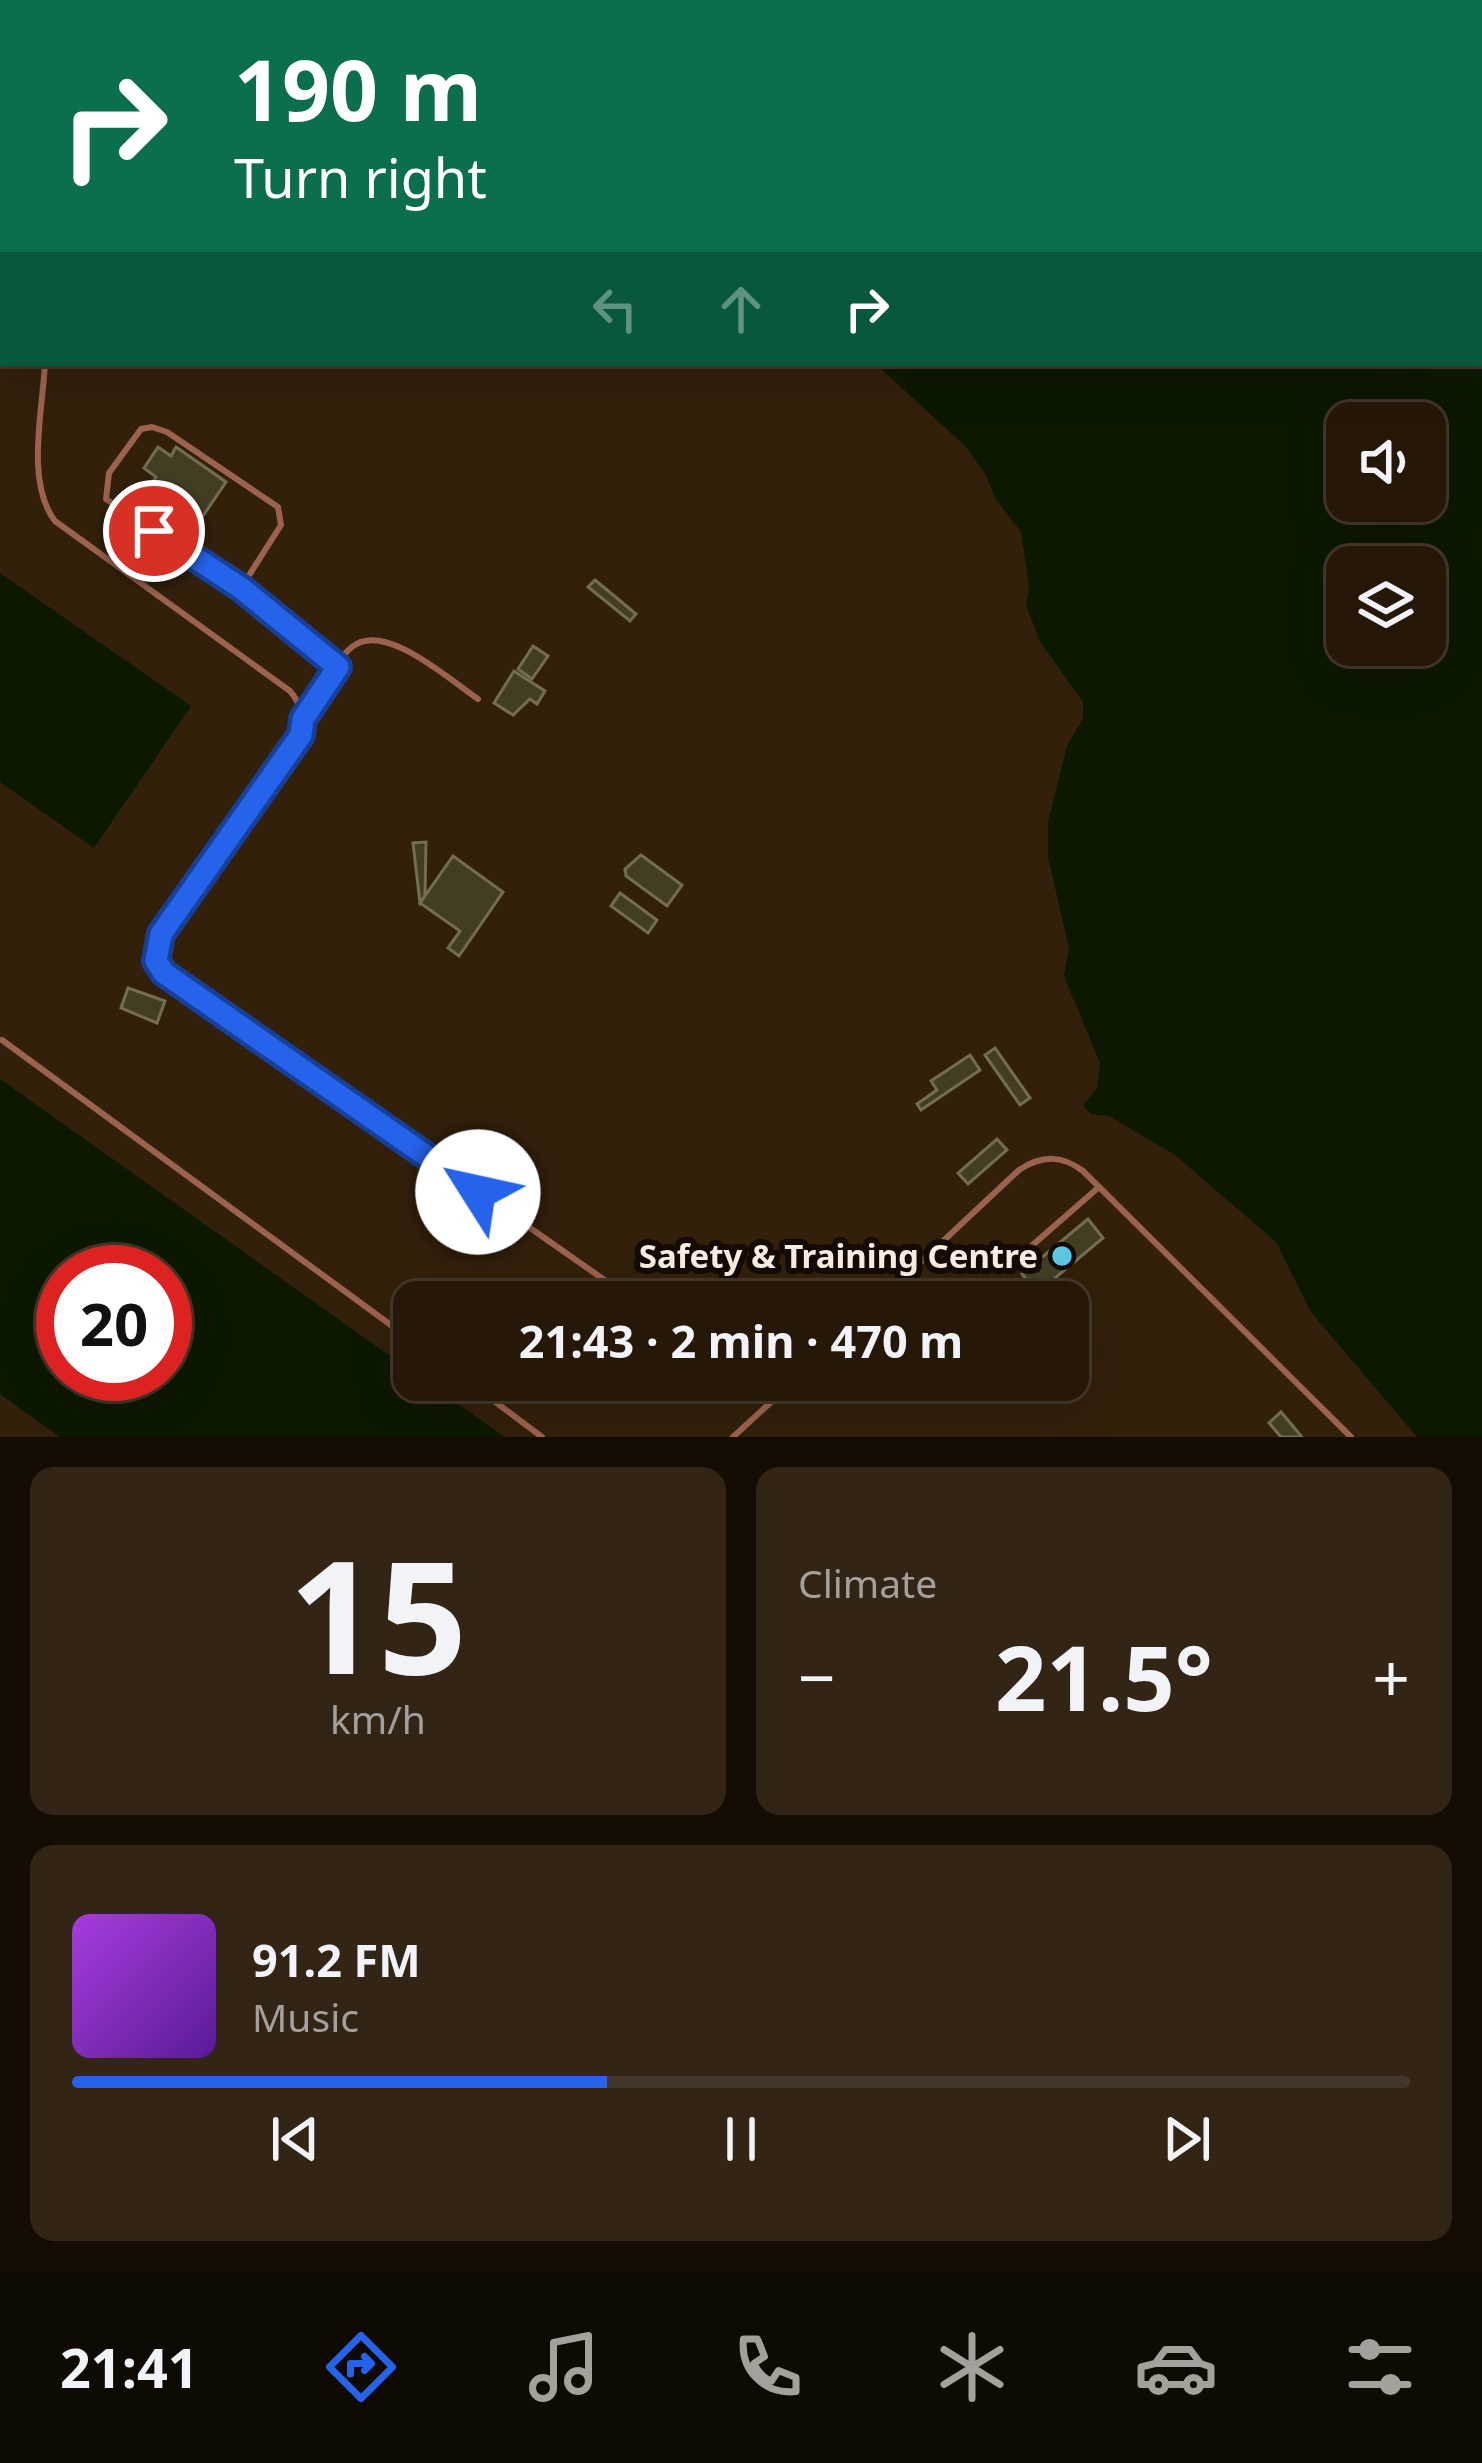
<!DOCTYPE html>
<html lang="en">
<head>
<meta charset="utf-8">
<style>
  body { margin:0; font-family:"Noto Sans",sans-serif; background:#322516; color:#f1f3f6; height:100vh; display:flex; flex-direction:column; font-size:45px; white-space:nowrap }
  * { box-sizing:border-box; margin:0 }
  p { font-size:39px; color:#a4a09c }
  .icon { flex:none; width:66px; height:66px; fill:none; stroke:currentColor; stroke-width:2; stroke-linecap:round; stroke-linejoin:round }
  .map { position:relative; height:1437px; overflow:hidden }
  .sheet { display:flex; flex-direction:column; gap:30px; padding:30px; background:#150d04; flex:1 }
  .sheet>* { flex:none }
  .hud { position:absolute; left:0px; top:0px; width:1482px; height:366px; box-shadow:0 12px 48px #0002,0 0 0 3px #423729; background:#0b6e4f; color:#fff; overflow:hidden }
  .buttons { position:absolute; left:1326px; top:402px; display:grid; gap:24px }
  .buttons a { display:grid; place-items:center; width:120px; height:120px; border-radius:24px; background:#261808; box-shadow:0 12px 48px #0002,0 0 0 3px #423729; font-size:60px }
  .speed { position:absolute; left:36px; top:1245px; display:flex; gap:24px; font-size:60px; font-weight:700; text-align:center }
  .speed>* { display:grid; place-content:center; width:156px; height:156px; border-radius:50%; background:#261808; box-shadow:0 12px 48px #0002,0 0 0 3px #423729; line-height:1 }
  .speed .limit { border:18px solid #d22; background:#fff; color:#111 }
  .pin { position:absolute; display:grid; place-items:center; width:102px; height:102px; color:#fff; margin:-51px; border:6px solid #fff; border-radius:50%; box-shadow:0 3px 12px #0007 }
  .me { position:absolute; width:132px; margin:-66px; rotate:305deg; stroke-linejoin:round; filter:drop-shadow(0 0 9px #0008) }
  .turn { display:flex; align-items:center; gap:42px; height:252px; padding:0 36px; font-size:54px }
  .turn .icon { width:156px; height:156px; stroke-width:2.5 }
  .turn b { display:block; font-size:84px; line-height:102px }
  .lanes { display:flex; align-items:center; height:114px; padding:0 36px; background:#0003; justify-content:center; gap:60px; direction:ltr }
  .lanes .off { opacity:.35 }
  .big { font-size:90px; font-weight:700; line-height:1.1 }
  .sheet .tile { flex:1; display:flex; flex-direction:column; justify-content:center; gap:18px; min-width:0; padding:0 42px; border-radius:24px; background:#322516 }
  .sheet .dial { align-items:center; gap:0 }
  .dial b { font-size:156px; line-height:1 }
  .song { display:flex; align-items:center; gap:36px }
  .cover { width:144px; height:144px; border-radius:18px; background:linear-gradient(135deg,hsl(280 70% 55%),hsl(270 70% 35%)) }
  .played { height:12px; border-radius:6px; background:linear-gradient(90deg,#2563eb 40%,#423729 40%) }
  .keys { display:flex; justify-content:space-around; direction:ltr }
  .heat { display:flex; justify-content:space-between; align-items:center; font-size:66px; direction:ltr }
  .sheet .tiles { flex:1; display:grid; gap:30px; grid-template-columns:1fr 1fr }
  .tile:last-child { grid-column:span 2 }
  .trip { position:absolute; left:393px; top:1281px; width:696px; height:120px; border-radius:24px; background:#261808; box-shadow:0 12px 48px #0002,0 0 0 3px #423729; font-weight:700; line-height:120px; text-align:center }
  .menu { display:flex; height:192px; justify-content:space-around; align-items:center; background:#0f0a03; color:#a4a09c }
  .menu .icon { width:84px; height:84px }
  .menu .active { color:#2563eb }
  .menu b { font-size:54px; color:#f1f3f6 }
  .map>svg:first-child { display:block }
</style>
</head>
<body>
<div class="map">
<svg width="1482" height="1437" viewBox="0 0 1482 1437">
  <rect width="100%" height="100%" fill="#32200b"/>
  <!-- water -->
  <g fill="#0d1801" fill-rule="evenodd">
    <path d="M603 0H1482V1437H1417L1311 1312 1276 1242 1175 1155 1109 1116 1091 1114 1083 1106 1097 1088 1100 1063 1064 976 1069 948 1048 857V822L1067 746 1083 719V702L1041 643 1026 606 1029 586 1021 532 995 498 986 475 966 447 875 363H1479V3ZM1347 423H1425V501H1347ZM1425 567V645H1347V567Z"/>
    <path d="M0 573 191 706 94 848 0 782Z"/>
    <path d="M0 1079 414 1373V1380H424L505 1437H60L0 1394ZM63 1272H165V1374H63Z"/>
  </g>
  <!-- building -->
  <g fill="#433e23" stroke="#736e51" stroke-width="3">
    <path d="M158 447 171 456 176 447 226 482 184 544 134 509 156 477 144 468Z"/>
    <path d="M595 580 636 614 630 621 588 587Z"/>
    <path d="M533 646 548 656 532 679 518 669Z"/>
    <path d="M514 671 545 691 537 704 530 699 513 715 494 703Z"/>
    <path d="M426 842 425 896 420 903 413 843Z"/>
    <path d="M641 855 682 885 667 906 626 876 625 869Z"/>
    <path d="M453 856 503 892 459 956 448 948 460 931 420 903Z"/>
    <path d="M620 893 657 920 648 933 611 906Z"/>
    <path d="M128 988 165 1001 157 1023 121 1008Z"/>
    <path d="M995 1048 1030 1098 1020 1105 985 1055Z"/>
    <path d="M970 1055 980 1070 921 1110 917 1104 937 1090 931 1081Z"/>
    <path d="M997 1139 1007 1150 968 1184 958 1173Z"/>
    <path d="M1088 1219 1103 1238 1037 1293 1022 1274Z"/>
    <path d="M1281 1412 1302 1437H1281L1269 1423Z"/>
  </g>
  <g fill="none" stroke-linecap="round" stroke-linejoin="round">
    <!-- lane -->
    <g stroke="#9b624d" stroke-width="6">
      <path d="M60 0V3"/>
      <path d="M187 0 190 3"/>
      <path d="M243 3 246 0"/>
      <path d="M45 363C43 409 25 482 55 521L290 691C302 705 303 717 300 735L161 934 156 960 164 972 636 1302"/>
      <path d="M241 588 281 525 278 507 167 432 152 427 141 429 109 473 106 499 241 588 338 667"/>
      <path d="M303 719C317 697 332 663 352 647 384 620 451 681 478 699"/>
      <path d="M2 1040 414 1342"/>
      <path d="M1004 1270 1099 1187"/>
      <path d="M878 1302 1019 1170C1042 1155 1062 1155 1083 1171L1351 1437"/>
      <path d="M466 1380 542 1437"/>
      <path d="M748 1380 771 1402"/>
      <path d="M733 1437 795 1380"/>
    </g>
  </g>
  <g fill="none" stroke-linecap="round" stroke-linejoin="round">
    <defs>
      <path id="route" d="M154 531 241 588 338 667 303 719 301 735 161 934 156 961 164 973 478 1192"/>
    </defs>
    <!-- route casing -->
    <use href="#route" stroke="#184099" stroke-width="30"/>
    <!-- route -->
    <use href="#route" stroke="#2563eb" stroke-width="21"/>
  </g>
  <!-- markers -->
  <circle fill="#59c8e5" stroke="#140c04" stroke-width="4.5" cx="1062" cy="1256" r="12"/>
  <g text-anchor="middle" stroke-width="12" stroke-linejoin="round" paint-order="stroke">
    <!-- poi labels -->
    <g font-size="33" font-weight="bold" fill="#f9eee1" stroke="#140c04" text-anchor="end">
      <text x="1038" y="1268">Safety &amp; Training Centre</text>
    </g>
  </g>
</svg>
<div class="buttons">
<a><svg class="icon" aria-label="sound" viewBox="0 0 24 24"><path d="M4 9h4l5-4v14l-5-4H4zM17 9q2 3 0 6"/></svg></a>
<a><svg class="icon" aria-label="layers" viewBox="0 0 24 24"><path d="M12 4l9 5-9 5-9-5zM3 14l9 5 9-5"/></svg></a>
</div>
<div class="speed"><div class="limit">20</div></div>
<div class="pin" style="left:154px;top:531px;background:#d93025"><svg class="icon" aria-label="arrive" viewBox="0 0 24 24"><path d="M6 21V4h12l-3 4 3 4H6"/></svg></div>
<svg class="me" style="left:478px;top:1192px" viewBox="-20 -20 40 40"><circle r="19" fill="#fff"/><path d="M0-13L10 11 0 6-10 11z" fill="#2563eb"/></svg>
<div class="trip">21:43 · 2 min · 470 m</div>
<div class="hud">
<div class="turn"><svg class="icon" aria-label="right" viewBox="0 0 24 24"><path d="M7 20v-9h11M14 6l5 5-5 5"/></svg><div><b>190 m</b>Turn right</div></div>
<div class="lanes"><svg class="icon off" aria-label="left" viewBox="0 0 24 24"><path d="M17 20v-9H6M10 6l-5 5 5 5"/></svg><svg class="icon off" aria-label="ahead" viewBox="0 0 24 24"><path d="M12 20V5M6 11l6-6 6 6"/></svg><svg class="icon" aria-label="right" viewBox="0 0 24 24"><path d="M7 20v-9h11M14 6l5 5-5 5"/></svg></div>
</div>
</div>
<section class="sheet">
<div class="tiles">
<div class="tile dial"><b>15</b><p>km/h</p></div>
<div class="tile"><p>Climate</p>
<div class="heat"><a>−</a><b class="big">21.5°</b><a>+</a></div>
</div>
<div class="tile">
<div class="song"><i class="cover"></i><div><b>91.2 FM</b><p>Music</p></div></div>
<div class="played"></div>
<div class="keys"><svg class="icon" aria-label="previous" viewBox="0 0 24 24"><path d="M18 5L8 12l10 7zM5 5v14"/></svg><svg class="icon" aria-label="pause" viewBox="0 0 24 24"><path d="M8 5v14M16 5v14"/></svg><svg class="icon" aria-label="next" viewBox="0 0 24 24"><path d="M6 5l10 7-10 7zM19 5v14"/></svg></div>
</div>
</div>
</section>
<nav class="menu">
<b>21:41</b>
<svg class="icon active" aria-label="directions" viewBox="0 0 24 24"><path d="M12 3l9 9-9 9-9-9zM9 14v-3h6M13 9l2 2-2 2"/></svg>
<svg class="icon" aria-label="music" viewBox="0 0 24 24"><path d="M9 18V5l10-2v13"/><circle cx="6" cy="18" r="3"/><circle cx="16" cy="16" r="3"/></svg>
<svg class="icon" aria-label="phone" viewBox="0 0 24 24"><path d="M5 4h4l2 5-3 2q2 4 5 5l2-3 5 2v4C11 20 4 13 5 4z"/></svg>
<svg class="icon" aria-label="climate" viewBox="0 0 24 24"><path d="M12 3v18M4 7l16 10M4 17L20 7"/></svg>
<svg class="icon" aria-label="car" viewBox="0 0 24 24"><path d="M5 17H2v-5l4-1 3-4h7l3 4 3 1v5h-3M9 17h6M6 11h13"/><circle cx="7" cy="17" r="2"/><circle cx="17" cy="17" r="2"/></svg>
<svg class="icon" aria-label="filters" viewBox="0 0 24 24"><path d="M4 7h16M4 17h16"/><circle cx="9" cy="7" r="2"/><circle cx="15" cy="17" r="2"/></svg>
</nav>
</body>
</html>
